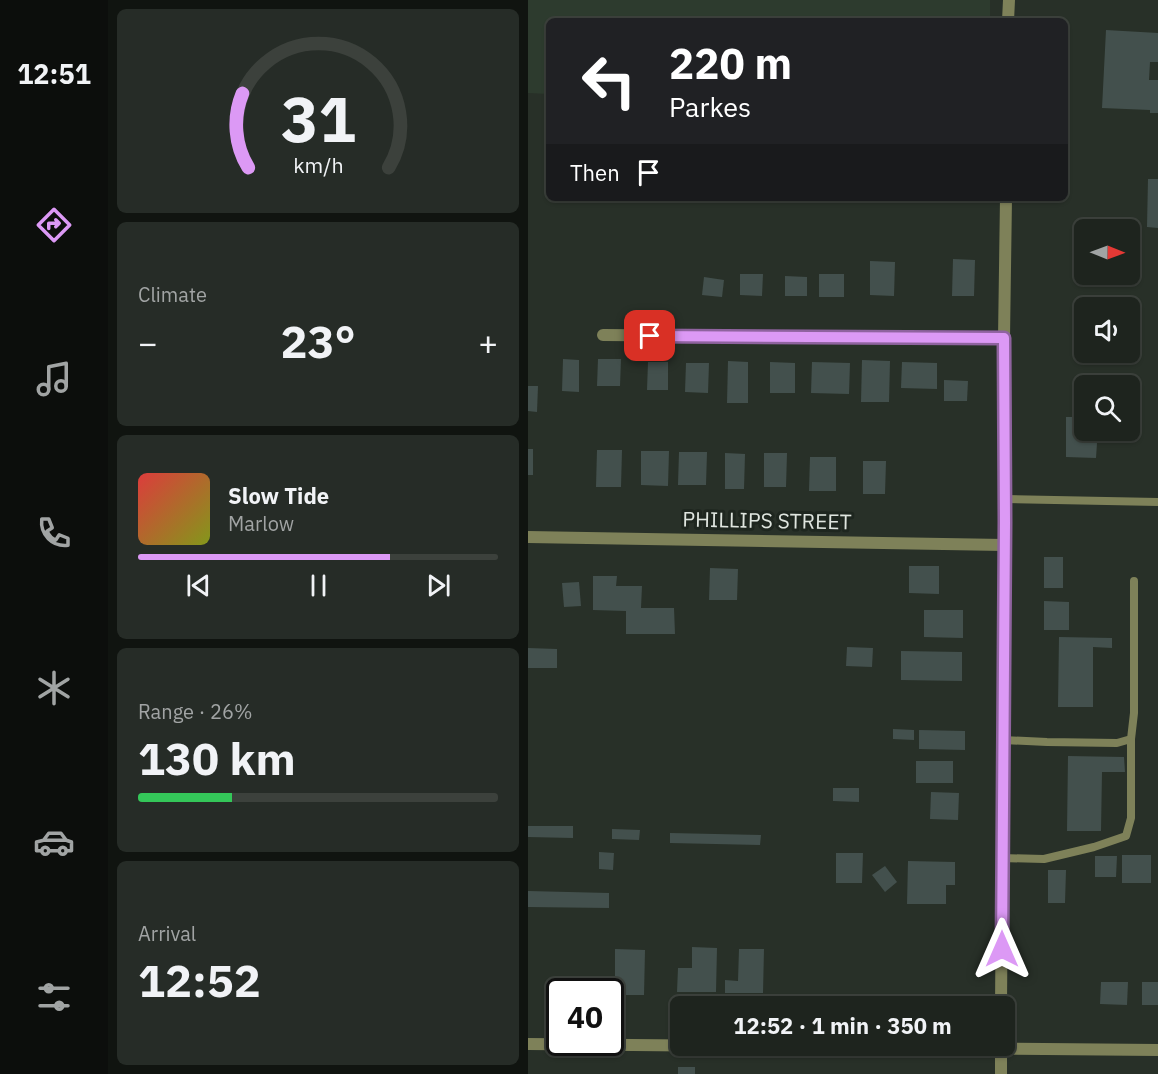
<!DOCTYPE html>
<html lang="en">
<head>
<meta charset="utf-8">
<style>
  body { margin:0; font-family:"IBM Plex Sans",sans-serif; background:#262c27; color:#f1f3f6; height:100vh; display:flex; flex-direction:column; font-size:22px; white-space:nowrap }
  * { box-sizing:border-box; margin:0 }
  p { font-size:20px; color:#a1a4a4 }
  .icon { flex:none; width:33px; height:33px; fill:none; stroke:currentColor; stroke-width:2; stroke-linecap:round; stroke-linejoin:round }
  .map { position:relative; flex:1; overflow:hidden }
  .panel { display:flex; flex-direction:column; gap:9px; padding:9px; background:#101410; width:420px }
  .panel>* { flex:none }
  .top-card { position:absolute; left:18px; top:18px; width:522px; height:183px; border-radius:9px; box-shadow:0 2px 4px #0004,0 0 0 2px #3c413c; background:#202124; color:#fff; overflow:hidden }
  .needle { width:39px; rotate:91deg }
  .tools { position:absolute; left:546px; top:219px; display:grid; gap:12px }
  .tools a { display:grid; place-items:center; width:66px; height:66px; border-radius:9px; background:#1e241e; box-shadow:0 2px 4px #0004,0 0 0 2px #3c413c; font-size:30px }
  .speed { position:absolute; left:18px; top:978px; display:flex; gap:12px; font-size:30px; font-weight:700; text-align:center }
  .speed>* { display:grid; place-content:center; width:78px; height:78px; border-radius:50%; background:#1e241e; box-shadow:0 2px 4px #0004,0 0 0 2px #3c413c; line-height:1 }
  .speed .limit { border:3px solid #111; border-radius:9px; background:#fff; color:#111 }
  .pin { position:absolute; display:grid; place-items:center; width:51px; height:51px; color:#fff; margin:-26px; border-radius:12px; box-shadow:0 3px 9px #0006 }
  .me { position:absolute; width:66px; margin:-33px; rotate:0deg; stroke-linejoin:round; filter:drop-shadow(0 0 4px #0008) }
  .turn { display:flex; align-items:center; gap:21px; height:126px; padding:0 24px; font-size:27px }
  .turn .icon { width:78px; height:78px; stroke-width:2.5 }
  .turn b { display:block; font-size:42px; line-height:51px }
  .then { display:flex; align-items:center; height:57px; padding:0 24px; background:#0003; gap:12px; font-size:22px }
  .big { font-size:45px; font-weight:800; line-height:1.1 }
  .panel .card { flex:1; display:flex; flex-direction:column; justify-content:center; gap:9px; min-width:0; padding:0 21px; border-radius:9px; background:#262c27 }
  .panel .dial { align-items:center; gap:0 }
  .dial svg { height:156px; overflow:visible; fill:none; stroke:#3c413c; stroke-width:7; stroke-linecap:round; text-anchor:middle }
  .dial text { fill:#f1f3f6; stroke:none }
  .song { display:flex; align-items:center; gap:18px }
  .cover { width:72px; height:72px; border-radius:9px; background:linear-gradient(135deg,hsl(0 70% 55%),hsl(70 70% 35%)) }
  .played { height:6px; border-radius:3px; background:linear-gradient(90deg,#dc99f5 70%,#3c413c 70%) }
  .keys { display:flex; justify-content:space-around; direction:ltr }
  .heat { display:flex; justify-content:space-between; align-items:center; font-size:33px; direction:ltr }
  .charge { height:9px; border-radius:4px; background:linear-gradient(90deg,#34c759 26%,#3c413c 0) }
  .trip { position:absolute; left:142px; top:996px; width:345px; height:60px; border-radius:9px; background:#1e241e; box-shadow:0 2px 4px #0004,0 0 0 2px #3c413c; font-weight:800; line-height:60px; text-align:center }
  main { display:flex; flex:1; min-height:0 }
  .tabs { display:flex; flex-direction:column; width:108px; justify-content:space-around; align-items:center; background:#0c0e0c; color:#a1a4a4 }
  .tabs .icon { width:42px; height:42px }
  .tabs .on { color:#dc99f5 }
  .tabs b { font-size:27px; color:#f1f3f6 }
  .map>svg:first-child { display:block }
</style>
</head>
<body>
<main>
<nav class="tabs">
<b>12:51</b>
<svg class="icon on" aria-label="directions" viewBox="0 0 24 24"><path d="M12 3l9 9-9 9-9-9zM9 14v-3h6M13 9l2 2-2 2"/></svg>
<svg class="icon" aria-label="music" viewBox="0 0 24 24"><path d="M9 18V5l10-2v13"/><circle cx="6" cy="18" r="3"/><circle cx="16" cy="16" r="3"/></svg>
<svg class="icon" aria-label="phone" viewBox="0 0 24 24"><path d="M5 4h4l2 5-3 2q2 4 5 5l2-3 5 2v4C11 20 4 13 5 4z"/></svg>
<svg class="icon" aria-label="climate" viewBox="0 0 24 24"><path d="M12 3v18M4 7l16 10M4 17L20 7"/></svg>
<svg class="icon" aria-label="car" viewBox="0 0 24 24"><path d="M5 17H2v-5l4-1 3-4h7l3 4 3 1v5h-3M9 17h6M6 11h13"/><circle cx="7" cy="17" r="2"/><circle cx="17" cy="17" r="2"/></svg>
<svg class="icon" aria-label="filters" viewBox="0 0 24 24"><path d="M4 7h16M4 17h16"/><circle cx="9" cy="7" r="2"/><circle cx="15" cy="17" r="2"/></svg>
</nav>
<section class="panel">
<div class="card dial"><svg viewBox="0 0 100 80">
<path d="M14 69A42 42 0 1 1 86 69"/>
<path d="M14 69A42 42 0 0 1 11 31" stroke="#dc99f5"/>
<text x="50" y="56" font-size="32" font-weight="700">31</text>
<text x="50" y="72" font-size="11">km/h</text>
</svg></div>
<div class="card"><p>Climate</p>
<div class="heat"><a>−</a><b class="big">23°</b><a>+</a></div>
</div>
<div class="card">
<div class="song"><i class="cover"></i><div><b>Slow Tide</b><p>Marlow</p></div></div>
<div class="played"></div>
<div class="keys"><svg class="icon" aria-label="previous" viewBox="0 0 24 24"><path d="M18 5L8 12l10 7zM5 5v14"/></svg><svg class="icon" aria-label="pause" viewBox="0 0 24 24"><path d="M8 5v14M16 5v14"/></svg><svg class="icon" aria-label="next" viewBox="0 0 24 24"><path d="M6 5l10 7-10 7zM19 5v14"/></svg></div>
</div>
<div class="card"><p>Range · 26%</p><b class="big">130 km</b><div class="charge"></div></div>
<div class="card"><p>Arrival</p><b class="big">12:52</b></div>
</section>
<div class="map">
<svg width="630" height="1074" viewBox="0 0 630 1074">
  <rect width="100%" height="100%" fill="#283028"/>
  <!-- built -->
  <path fill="#2d3b2e" d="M0 0H462V21H21V94L0 93Z"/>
  <!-- building -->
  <g fill="#43504d">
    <path d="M578 30 630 33V62H622L621 80H630V113H622V110L574 108Z"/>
    <path d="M620 179H630V228L619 227Z"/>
    <path d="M425 259 447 260 446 296H424Z"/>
    <path d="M342 261 367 262 366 296 342 295Z"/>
    <path d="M212 274H235L234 296 212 295Z"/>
    <rect x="291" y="274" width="25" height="23"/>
    <path d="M257 276 279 277V296H257Z"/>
    <path d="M176 277 196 280 194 297 174 295Z"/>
    <path d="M35 359 51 360V392L34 391Z"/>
    <path d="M70 359H93L92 386H69Z"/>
    <path d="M334 360 362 361 361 402H333Z"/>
    <path d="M200 361 220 362V403H199Z"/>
    <path d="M120 362H140V390H119Z"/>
    <path d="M242 362 267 363V393H242Z"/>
    <path d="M284 362 322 363 321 394 283 393Z"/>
    <path d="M374 362 409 363V389L373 388Z"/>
    <path d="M158 363H181L180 393 157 392Z"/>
    <path d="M416 380 440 381 439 401H416Z"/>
    <path d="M550 382 576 384V386H556V400L550 399Z"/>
    <path d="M0 386H10L9 412 0 411Z"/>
    <path d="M538 417H556V430H562V443H569L568 458 538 457Z"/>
    <rect x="0" y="449" width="5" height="26"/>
    <path d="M69 450H94L93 487H68Z"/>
    <path d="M113 451H141L140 486 113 485Z"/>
    <path d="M151 452H179L178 485H150Z"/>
    <path d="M197 453 217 454 216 489H197Z"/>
    <path d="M236 453H259L258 487H236Z"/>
    <path d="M282 457H308V491H281Z"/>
    <path d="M335 461H358L357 494H335Z"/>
    <rect x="516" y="557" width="19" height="31"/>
    <path d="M381 566H411V594L381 593Z"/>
    <path d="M182 568 210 569 209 600H181Z"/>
    <path d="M65 576H89L88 586H114L113 608H146L147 634H98V611L65 610Z"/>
    <path d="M51 582 53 606 36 607 34 583Z"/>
    <path d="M516 601 541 602V630H516Z"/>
    <path d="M396 610H435V638L396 637Z"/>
    <path d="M531 637 584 638V648L565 647V707H530Z"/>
    <path d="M319 647 345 648 344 667 318 666Z"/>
    <path d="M0 648 29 649V668H0Z"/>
    <path d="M373 651 434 652V681L373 680Z"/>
    <path d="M365 729 386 730V740L365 739Z"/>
    <path d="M391 730 437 731V750L391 749Z"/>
    <path d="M540 756 596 757 597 772H574L573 831H539Z"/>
    <rect x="388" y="761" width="37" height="22"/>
    <path d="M305 788H331V802L305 801Z"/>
    <path d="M403 792 431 793 430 820 402 819Z"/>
    <path d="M0 826H45V838L0 837Z"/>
    <path d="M84 829 112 830 111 840 84 839Z"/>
    <path d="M142 833 233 835 232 845 142 843Z"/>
    <path d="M71 852 86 853 85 870 71 869Z"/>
    <path d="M308 853H335L334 883H308Z"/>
    <rect x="594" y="855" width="29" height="28"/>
    <path d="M567 856H589L588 877H567Z"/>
    <path d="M380 861 427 862V885H418V904H379Z"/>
    <path d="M357 866 369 882 357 892 344 875Z"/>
    <path d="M520 870H538L537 903H520Z"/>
    <path d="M0 891 81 893V908L0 907Z"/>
    <path d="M164 947 189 948 188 992H149L150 968H164Z"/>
    <path d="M87 949 117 950 116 995H87Z"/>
    <path d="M211 949H236L235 993H197V980L210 981Z"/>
    <path d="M573 982H600L599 1005 572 1004Z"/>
    <rect x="614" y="982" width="16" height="23"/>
    <rect x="150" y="1067" width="17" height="7"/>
  </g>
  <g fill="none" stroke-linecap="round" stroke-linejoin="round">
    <!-- service -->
    <g stroke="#7e8159" stroke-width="8">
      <path d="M477 499 630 502"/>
      <path d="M475 740 519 742 589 743 603 739 606 713V581"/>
      <path d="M474 858 516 859 566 847 598 836 603 818V739"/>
    </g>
    <!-- minor -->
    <g stroke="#7e8159" stroke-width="12">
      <path d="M75 335 476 338"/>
      <path d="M0 537 476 545"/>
      <path d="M0 1044 630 1050"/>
    </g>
    <!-- tertiary -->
    <g stroke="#7e8159" stroke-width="12">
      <path d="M480 21 481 0"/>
      <path d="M473 1006 477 499 476 338 478 198"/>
      <path d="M473 1074V1046"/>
    </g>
  </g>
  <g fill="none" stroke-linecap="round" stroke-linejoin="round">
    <defs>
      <path id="route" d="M122 336 476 338 477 522 474 949"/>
    </defs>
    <!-- route casing -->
    <use href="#route" stroke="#8f639f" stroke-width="15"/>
    <!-- route -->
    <use href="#route" stroke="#dc99f5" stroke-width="10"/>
  </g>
  <g text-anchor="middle" stroke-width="6" stroke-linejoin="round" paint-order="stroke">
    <!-- street labels -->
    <g font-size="21" fill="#dfe5df" stroke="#1e261f">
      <text transform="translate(239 521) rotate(1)" y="7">PHILLIPS STREET</text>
    </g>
  </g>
</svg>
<div class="tools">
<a><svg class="needle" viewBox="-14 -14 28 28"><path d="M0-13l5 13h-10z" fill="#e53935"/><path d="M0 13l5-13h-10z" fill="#a1a4a4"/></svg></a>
<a><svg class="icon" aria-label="sound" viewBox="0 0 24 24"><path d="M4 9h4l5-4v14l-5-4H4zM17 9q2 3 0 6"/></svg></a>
<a><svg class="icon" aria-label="search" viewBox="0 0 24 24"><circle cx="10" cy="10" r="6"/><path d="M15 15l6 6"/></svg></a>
</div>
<div class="speed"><div class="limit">40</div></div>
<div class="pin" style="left:122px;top:336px;background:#d93025"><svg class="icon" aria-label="arrive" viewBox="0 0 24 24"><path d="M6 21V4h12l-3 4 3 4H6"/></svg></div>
<svg class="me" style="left:474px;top:949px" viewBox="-20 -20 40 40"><path d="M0-17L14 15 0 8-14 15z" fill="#dc99f5" stroke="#fff" stroke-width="4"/></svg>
<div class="trip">12:52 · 1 min · 350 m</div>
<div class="top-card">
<div class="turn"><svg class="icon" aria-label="left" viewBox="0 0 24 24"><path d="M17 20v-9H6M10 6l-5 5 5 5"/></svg><div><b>220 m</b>Parkes</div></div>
<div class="then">Then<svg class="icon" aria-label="arrive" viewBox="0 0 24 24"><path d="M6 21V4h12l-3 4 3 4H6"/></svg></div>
</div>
</div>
</main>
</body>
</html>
